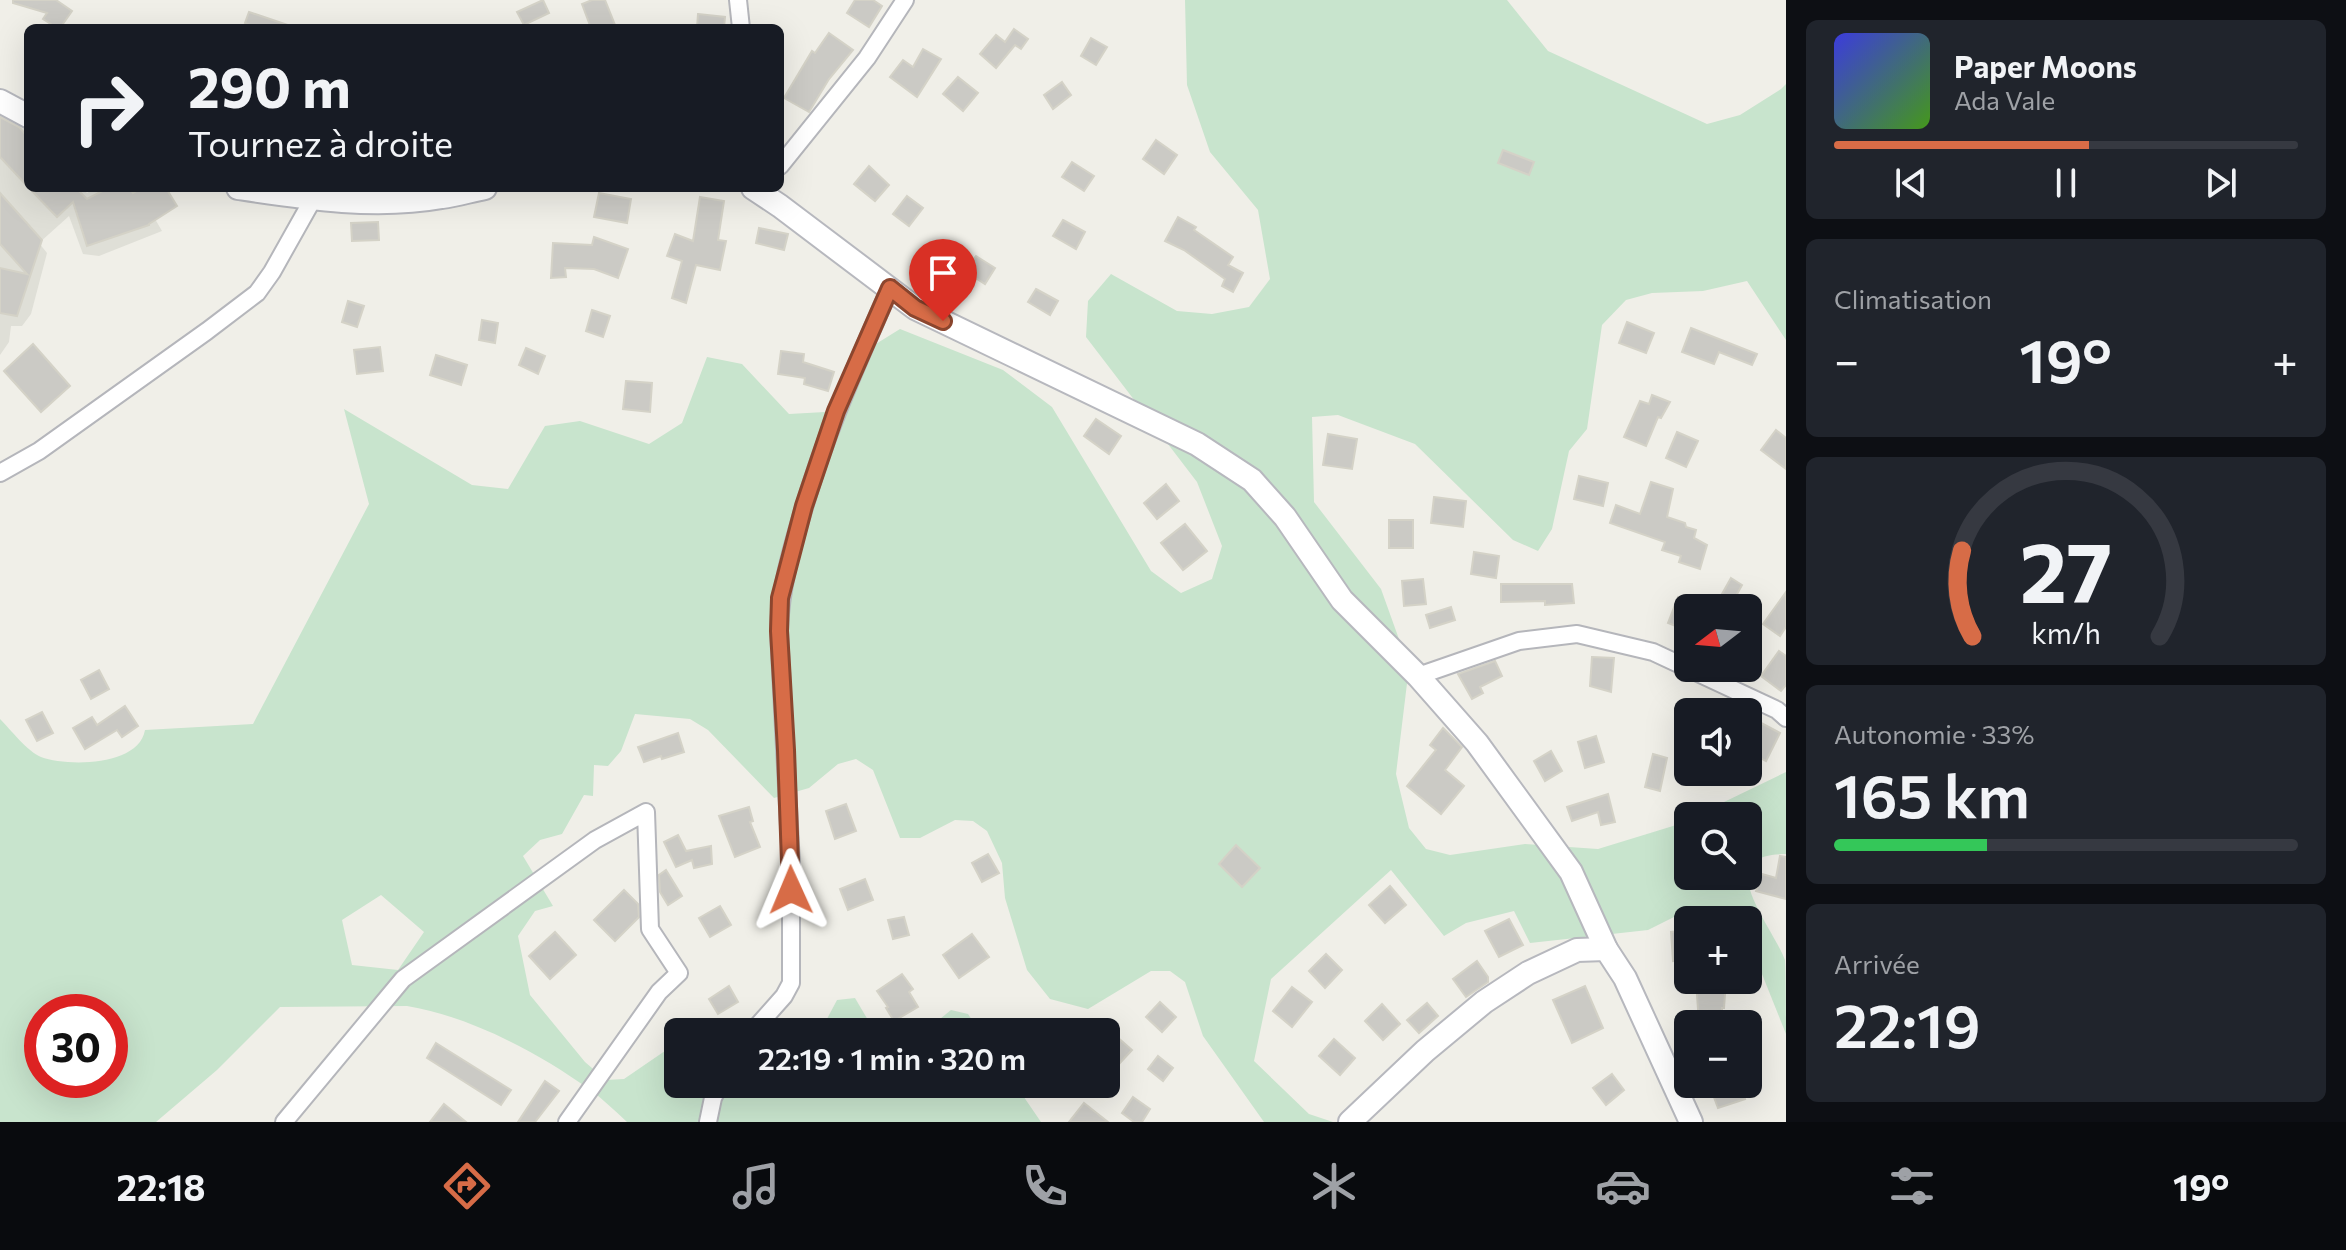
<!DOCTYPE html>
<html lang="fr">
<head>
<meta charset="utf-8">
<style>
  body { margin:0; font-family:Commissioner,sans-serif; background:#20242c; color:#f1f3f6; height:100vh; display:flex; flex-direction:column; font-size:30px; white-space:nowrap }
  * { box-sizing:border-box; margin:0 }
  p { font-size:26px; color:#9ea1a6 }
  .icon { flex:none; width:44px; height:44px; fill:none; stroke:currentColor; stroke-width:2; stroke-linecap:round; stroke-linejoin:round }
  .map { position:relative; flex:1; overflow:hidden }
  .sheet { display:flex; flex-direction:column; gap:20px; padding:20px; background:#0d0f14; width:560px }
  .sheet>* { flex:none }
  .top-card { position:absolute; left:24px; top:24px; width:760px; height:168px; border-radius:12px; box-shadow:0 8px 32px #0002; background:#171b24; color:#f1f3f6; overflow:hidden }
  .needle { width:52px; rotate:254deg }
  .controls { position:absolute; left:1674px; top:594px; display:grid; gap:16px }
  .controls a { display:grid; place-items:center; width:88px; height:88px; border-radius:12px; background:#171b24; box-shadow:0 8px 32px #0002; font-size:40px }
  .speed { position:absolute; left:24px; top:994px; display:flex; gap:16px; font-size:40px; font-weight:700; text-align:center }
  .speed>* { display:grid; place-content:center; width:104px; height:104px; border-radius:50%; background:#171b24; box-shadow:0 8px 32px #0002; line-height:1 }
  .speed .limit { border:12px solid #d22; background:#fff; color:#111 }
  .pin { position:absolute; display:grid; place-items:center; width:68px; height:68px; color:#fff; margin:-82px -34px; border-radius:50% 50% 50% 0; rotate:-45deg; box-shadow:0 0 8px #0007 }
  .pin .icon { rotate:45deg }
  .me { position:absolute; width:88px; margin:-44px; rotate:359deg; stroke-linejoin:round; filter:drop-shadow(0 0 6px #0008) }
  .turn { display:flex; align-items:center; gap:28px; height:168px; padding:0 32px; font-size:36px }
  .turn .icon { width:104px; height:104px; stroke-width:2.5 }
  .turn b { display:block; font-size:56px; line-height:68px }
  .big { font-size:60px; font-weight:600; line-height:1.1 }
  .sheet .tile { flex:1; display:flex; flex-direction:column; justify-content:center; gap:12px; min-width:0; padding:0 28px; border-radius:12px; background:#20242c }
  .sheet .dial { align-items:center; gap:0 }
  .dial svg { height:208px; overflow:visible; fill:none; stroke:#363941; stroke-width:7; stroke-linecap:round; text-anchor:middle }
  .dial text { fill:#f1f3f6; stroke:none }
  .song { display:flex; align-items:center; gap:24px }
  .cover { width:96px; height:96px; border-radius:12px; background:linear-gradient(135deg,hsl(240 70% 55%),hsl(100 70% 35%)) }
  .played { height:8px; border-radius:4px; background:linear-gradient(90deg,#d76c47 55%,#363941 55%) }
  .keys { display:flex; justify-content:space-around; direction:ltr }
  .heat { display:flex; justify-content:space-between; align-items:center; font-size:44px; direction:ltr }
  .charge { height:12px; border-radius:6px; background:linear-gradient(90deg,#34c759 33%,#363941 0) }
  .trip { position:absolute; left:664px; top:1018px; width:456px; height:80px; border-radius:12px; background:#171b24; box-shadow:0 8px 32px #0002; font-weight:600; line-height:80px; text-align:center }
  .tabs { display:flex; height:128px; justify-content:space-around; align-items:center; background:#090b0e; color:#9ea1a6 }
  .tabs .icon { width:56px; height:56px }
  .tabs .active { color:#d76c47 }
  .tabs b { font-size:36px; color:#f1f3f6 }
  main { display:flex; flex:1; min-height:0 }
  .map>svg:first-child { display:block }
</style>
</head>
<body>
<main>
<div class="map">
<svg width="1786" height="1122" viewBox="0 0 1786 1122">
  <rect width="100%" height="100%" fill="#f0efe8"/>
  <!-- education -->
  <path fill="#dfdfd7" d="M0 104 28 122V188H83L87 193 96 188H137L162 231 99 256 83 254 69 216 39 243 47 253 31 314 22 326H11L9 342 0 355Z"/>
  <!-- green -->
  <g fill="#c8e4cd" fill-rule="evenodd">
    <path d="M1185 0H1507L1548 51 1707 124 1740 115 1781 89 1786 84V340L1747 281 1703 291 1652 293 1626 300 1602 325 1587 429 1569 451 1552 529 1538 551 1513 540 1415 444 1338 415 1312 417 1314 502 1381 589 1409 667 1396 774 1409 828 1426 849 1450 855 1525 844 1598 849 1673 826 1688 819V876H1748V816H1695L1786 772V854C1708 854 1772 925 1785 960 1786 975 1786 1017 1786 1034L1748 939V920H1691L1678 915 1648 930 1530 943 1514 911 1466 923 1444 936 1391 870 1271 979 1254 1061 1309 1114 1333 1122H1264L1203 1036 1185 982 1170 971H1151L1088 1009 1050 999 1027 970 1005 898 1002 863 987 831 973 821 955 820 920 838H900L873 770 856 759 838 764 809 788 774 798 708 730 690 719 635 714 621 751 608 766 594 765 593 796 584 795 562 834 540 840 523 856 553 906 535 911 518 936 530 995 585 1062 606 1080 624 1079 678 1042V1084H1015L1041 1122H627C615 1111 603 1099 589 1089 539 1053 469 1016 407 1006L280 1007 217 1070 156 1122H0V719C10 729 28 752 41 757 68 767 139 766 145 730L253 724 369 504 344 409 472 485 508 489 545 426 580 421 649 444 682 423 707 357 742 364 789 414 825 412 871 347 900 329 1003 370 1052 407 1151 571 1181 593 1212 579 1222 546 1197 482 1086 337 1088 301 1111 274 1177 311 1212 314 1249 307 1270 279 1258 210 1210 152 1187 85ZM381 895 424 932 398 970 352 965 342 920ZM42 1012H110V1080H42Z"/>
    <path d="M855 998 875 1032H820L837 1000Z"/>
    <path d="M951 1010 968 1014 980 1032H924Z"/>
  </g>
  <!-- building -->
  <g fill="#cbcac5" stroke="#d4d2c7" stroke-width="2">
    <path d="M13 0H56L72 11 60 28H57L43 19 47 13 13 3Z"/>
    <path d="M543 0 549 13 524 25 517 12Z"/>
    <path d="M592 0H605L615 25 607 28H591L582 4Z"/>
    <path d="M855 0H873L882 6 869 27 847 13Z"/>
    <path d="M249 12 291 26 290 28H258L245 23Z"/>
    <path d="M698 14 725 17 724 28H697Z"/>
    <path d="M1014 29 1028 39 1021 49 1015 45 996 68 980 54 996 35 1005 42Z"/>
    <path d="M829 33 853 50 829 79 809 112 784 98 812 51 815 53Z"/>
    <path d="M1091 38 1107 47 1096 65 1081 56Z"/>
    <path d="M923 49 941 59 917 97 890 77 903 60 913 67Z"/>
    <path d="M958 77 978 93 963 111 943 94Z"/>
    <path d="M1062 82 1071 95 1053 109 1044 95Z"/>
    <path d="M0 117 19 127 28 137V187L0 157Z"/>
    <path d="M1156 140 1177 155 1164 174 1143 159Z"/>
    <path d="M1503 150 1534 162 1529 175 1498 163Z"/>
    <path d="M1072 162 1094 176 1084 191 1062 177Z"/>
    <path d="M869 166 889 185 875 201 854 184Z"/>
    <path d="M29 188H76L87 199 108 188H129L133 193 142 188H166L177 206 149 224V225L87 246 73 202 57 217Z"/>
    <path d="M0 193 42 240 17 316 0 313V268L27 274 0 244Z"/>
    <path d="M599 193 631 199 627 223 594 217Z"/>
    <path d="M907 196 923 208 909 226 893 214Z"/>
    <path d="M700 197 724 201 718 240 726 241 720 270 696 265 686 303 672 298 682 261 667 256 675 234 693 241Z"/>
    <path d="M1178 217 1196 227 1194 230 1233 257 1228 265 1243 273 1233 292 1222 286 1225 279 1184 250 1165 241Z"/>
    <path d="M1063 220 1085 232 1076 249 1053 236Z"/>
    <path d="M378 222 379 240 352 241 351 223Z"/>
    <path d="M759 228 788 234 784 250 756 243Z"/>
    <path d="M594 237 628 249 618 278 594 269 565 268 566 277 551 278 553 243 592 245Z"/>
    <path d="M976 256 995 268 985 284 965 271Z"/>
    <path d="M1036 289 1058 301 1050 315 1028 302Z"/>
    <path d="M348 301 364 306 357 327 342 322Z"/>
    <path d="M592 310 610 316 603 337 586 331Z"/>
    <path d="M482 320 498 323 495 343 479 340Z"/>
    <path d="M1627 322 1654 333 1646 353 1619 343Z"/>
    <path d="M1691 328 1757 354 1752 365 1719 352 1714 364 1682 352Z"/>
    <path d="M33 344 70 386 41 412 4 371Z"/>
    <path d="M380 347 383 371 357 374 354 350Z"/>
    <path d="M526 348 545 356 538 374 519 365Z"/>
    <path d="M781 351 804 354 803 362 834 372 828 391 804 384 805 378 778 374Z"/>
    <path d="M436 355 467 365 461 385 430 375Z"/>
    <path d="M626 381 652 383 650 412 623 409Z"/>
    <path d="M1652 395 1670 402 1661 418 1658 417 1646 446 1624 437 1640 401 1649 404Z"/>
    <path d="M1096 419 1121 436 1109 454 1084 436Z"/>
    <path d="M1776 430 1786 438V469L1761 450Z"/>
    <path d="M1677 432 1698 441 1686 467 1666 458Z"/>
    <path d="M1328 434 1357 439 1352 469 1323 465Z"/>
    <path d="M1579 476 1608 483 1603 506 1574 499Z"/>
    <path d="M1651 482 1673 489 1667 517 1685 523 1686 527 1696 530 1694 538 1707 545 1700 569 1679 562 1681 556 1662 550 1665 542 1610 523 1616 505 1640 514Z"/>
    <path d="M1166 484 1179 501 1157 519 1144 503Z"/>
    <path d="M1434 497 1466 501 1463 527 1431 523Z"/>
    <rect x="1389" y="520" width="24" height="28"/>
    <path d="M1185 524 1207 551 1183 570 1161 543Z"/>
    <path d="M1474 552 1499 556 1496 578 1471 574Z"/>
    <path d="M1731 578 1742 585 1730 607 1718 601Z"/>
    <path d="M1423 579 1426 604 1404 606 1402 581Z"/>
    <path d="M1501 584H1572L1574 603 1545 605V601L1501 602Z"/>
    <path d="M1786 592V627L1780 636 1763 624Z"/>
    <path d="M1678 597 1688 601V631L1668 623Z"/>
    <path d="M1451 607 1455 620 1430 628 1426 615Z"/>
    <path d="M1779 651 1786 656V685L1781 691 1761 676Z"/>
    <path d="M1592 657 1614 658 1611 692 1590 686Z"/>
    <path d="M1495 661 1502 676 1480 687 1483 693 1472 699 1458 674Z"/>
    <path d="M99 670 109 689 91 699 81 680Z"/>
    <path d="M125 706 138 726 122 737 117 730 85 749 73 728 92 717 97 725Z"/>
    <path d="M42 712 53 733 37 741 26 720Z"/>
    <path d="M1748 716 1780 733 1766 761 1748 751Z"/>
    <path d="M1443 728 1462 747 1445 770 1464 786 1441 814 1407 786 1436 750 1430 745Z"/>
    <path d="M678 733 684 752 662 759 661 756 644 762 638 747Z"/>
    <path d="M1596 736 1604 762 1585 768 1578 742Z"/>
    <path d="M1551 751 1562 771 1545 781 1534 761Z"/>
    <path d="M1653 754 1667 758 1660 791 1645 787Z"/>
    <path d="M1608 794 1615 822 1601 825 1598 812 1572 821 1567 807Z"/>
    <path d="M846 804 856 831 835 839 826 811Z"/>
    <path d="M749 807 753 821 750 822 760 847 735 857 719 816Z"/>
    <path d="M678 835 686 851 711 846 712 864 694 868 692 860 676 867 664 842Z"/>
    <path d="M1236 845 1260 868 1242 887 1219 864Z"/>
    <path d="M988 854 999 873 982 882 972 863Z"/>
    <path d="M1780 856 1786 857V899L1756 891 1762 874 1776 878Z"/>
    <path d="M666 870 682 896 668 905 660 892 659 875Z"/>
    <path d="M865 879 873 900 848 910 840 889Z"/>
    <path d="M1390 886 1406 905 1385 923 1369 905Z"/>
    <path d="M624 890 638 904 639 917 615 941 594 920Z"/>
    <path d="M720 906 731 925 710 937 699 918Z"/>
    <path d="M904 917 909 935 893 939 888 920Z"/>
    <path d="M1509 919 1523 945 1499 957 1485 931Z"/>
    <path d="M1688 930V959L1673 961 1671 932Z"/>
    <path d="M555 932 576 955 550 979 529 956Z"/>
    <path d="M972 934 989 957 959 978 943 955Z"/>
    <path d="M1326 954 1342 970 1325 988 1309 971Z"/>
    <path d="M1477 961 1488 977V982L1466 997 1453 979Z"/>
    <path d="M902 974 913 989 909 992 918 1007 894 1021 886 1008 888 1007 877 991Z"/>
    <path d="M1696 980H1726L1724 1008H1722V1024H1699Z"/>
    <path d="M729 986 738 1002 718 1014 709 999Z"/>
    <path d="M1585 986 1603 1028 1572 1043 1553 1000Z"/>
    <path d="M1292 987 1312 1002 1292 1027 1273 1011Z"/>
    <path d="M1160 1002 1176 1017 1162 1032 1146 1017Z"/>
    <path d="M1427 1003 1438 1016 1419 1033 1407 1020Z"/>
    <path d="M1382 1004 1400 1024 1383 1040 1365 1021Z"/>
    <path d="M1116 1036 1132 1050 1106 1078V1047Z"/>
    <path d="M1334 1039 1355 1058 1340 1075 1319 1056Z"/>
    <path d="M436 1043 511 1090 501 1105 427 1058Z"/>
    <path d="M1158 1056 1173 1068 1163 1081 1148 1069Z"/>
    <path d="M1612 1074 1624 1090 1606 1105 1593 1088Z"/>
    <path d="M545 1081 559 1091 535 1122H518Z"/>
    <path d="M1709 1084H1740L1745 1099 1718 1108Z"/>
    <path d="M1133 1097 1150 1109 1142 1122H1134L1122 1113Z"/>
    <path d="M1084 1103 1108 1122H1069Z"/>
    <path d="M444 1104 466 1122H430Z"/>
  </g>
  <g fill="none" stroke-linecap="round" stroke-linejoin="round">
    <defs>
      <g id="street">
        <path d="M738 0 741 28"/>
        <path d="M780 166 867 58 905 0"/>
        <path d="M0 473 39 451 207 331 257 293 272 272 313 199"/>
        <path d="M1418 676 1519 641 1577 634 1653 652 1777 710 1786 718"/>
        <path d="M752 1032 784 996 791 983V865L779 631C780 589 791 551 803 511 825 434 858 362 890 288"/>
        <path d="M284 1122 403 979 595 840 646 812 650 929 679 973 659 992 567 1122"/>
        <path d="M708 1122 713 1098 720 1084"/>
      </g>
      <g id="secondary">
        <path d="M0 101 28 116"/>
        <path d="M238 188C305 198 375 209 442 197 456 195 470 191 485 188"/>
        <path d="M753 188 780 206 915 308 1197 444 1252 480 1285 517 1342 600 1418 676 1477 743 1571 872 1606 949"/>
        <path d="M1350 1122 1425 1051 1484 1002 1528 973 1577 950 1606 949 1625 978 1691 1122"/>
      </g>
    </defs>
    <!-- street casing -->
    <use href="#street" stroke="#b5b6bb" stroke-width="20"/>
    <!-- secondary casing -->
    <use href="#secondary" stroke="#b7b8be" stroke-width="26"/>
    <!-- street -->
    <use href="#street" stroke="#fff" stroke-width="16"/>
    <!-- secondary -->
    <use href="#secondary" stroke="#fff" stroke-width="22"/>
  </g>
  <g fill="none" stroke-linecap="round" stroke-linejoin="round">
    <defs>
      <path id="route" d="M791 890 786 750 779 631 780 598 804 506 836 411 890 288 915 308 943 321"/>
    </defs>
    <!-- route casing -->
    <use href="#route" stroke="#8c462e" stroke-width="20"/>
    <!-- route -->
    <use href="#route" stroke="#d76c47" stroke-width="14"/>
  </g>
</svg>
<div class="controls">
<a><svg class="needle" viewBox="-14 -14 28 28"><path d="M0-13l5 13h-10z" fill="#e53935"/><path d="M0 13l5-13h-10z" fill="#9ea1a6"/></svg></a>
<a><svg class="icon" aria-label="sound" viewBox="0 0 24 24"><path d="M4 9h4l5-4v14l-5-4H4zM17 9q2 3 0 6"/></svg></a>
<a><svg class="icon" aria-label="search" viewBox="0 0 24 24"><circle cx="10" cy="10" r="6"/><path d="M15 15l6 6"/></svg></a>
<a>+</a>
<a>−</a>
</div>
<div class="speed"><div class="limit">30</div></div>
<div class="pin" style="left:943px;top:321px;background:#d93025"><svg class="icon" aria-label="arrive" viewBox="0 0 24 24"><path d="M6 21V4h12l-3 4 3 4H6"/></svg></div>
<svg class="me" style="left:791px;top:890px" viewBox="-20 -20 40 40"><path d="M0-17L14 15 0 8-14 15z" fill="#d76c47" stroke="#fff" stroke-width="4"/></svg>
<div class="trip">22:19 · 1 min · 320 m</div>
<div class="top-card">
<div class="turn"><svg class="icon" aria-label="right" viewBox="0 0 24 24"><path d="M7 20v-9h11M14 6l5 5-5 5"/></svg><div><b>290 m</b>Tournez à droite</div></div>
</div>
</div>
<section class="sheet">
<div class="tile">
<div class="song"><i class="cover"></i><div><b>Paper Moons</b><p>Ada Vale</p></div></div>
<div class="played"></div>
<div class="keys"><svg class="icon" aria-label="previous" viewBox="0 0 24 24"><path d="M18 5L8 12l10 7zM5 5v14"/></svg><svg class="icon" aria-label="pause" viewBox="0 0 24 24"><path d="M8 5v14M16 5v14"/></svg><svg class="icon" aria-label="next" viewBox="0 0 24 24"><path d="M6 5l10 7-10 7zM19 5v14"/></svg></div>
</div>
<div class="tile"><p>Climatisation</p>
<div class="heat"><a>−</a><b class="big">19°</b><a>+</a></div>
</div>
<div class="tile dial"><svg viewBox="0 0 100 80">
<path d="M14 69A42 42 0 1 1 86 69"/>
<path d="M14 69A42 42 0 0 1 10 36" stroke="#d76c47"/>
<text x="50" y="56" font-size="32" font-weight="700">27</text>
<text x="50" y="72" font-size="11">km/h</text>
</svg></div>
<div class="tile"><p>Autonomie · 33%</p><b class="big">165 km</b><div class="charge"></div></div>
<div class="tile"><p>Arrivée</p><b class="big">22:19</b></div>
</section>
</main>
<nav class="tabs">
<b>22:18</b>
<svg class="icon active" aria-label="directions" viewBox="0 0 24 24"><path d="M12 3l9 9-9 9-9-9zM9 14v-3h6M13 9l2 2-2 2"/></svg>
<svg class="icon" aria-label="music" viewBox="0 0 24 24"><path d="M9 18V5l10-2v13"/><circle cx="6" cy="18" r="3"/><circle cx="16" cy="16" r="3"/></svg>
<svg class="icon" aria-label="phone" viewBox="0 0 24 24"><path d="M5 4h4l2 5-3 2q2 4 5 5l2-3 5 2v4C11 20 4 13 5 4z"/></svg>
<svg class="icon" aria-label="climate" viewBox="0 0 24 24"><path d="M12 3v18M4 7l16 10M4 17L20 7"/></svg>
<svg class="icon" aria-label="car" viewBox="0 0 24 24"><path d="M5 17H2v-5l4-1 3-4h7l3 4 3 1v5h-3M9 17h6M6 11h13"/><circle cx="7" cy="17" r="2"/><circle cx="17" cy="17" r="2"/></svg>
<svg class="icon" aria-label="filters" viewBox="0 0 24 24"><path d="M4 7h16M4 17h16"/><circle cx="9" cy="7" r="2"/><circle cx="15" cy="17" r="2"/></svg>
<b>19°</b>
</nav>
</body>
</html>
